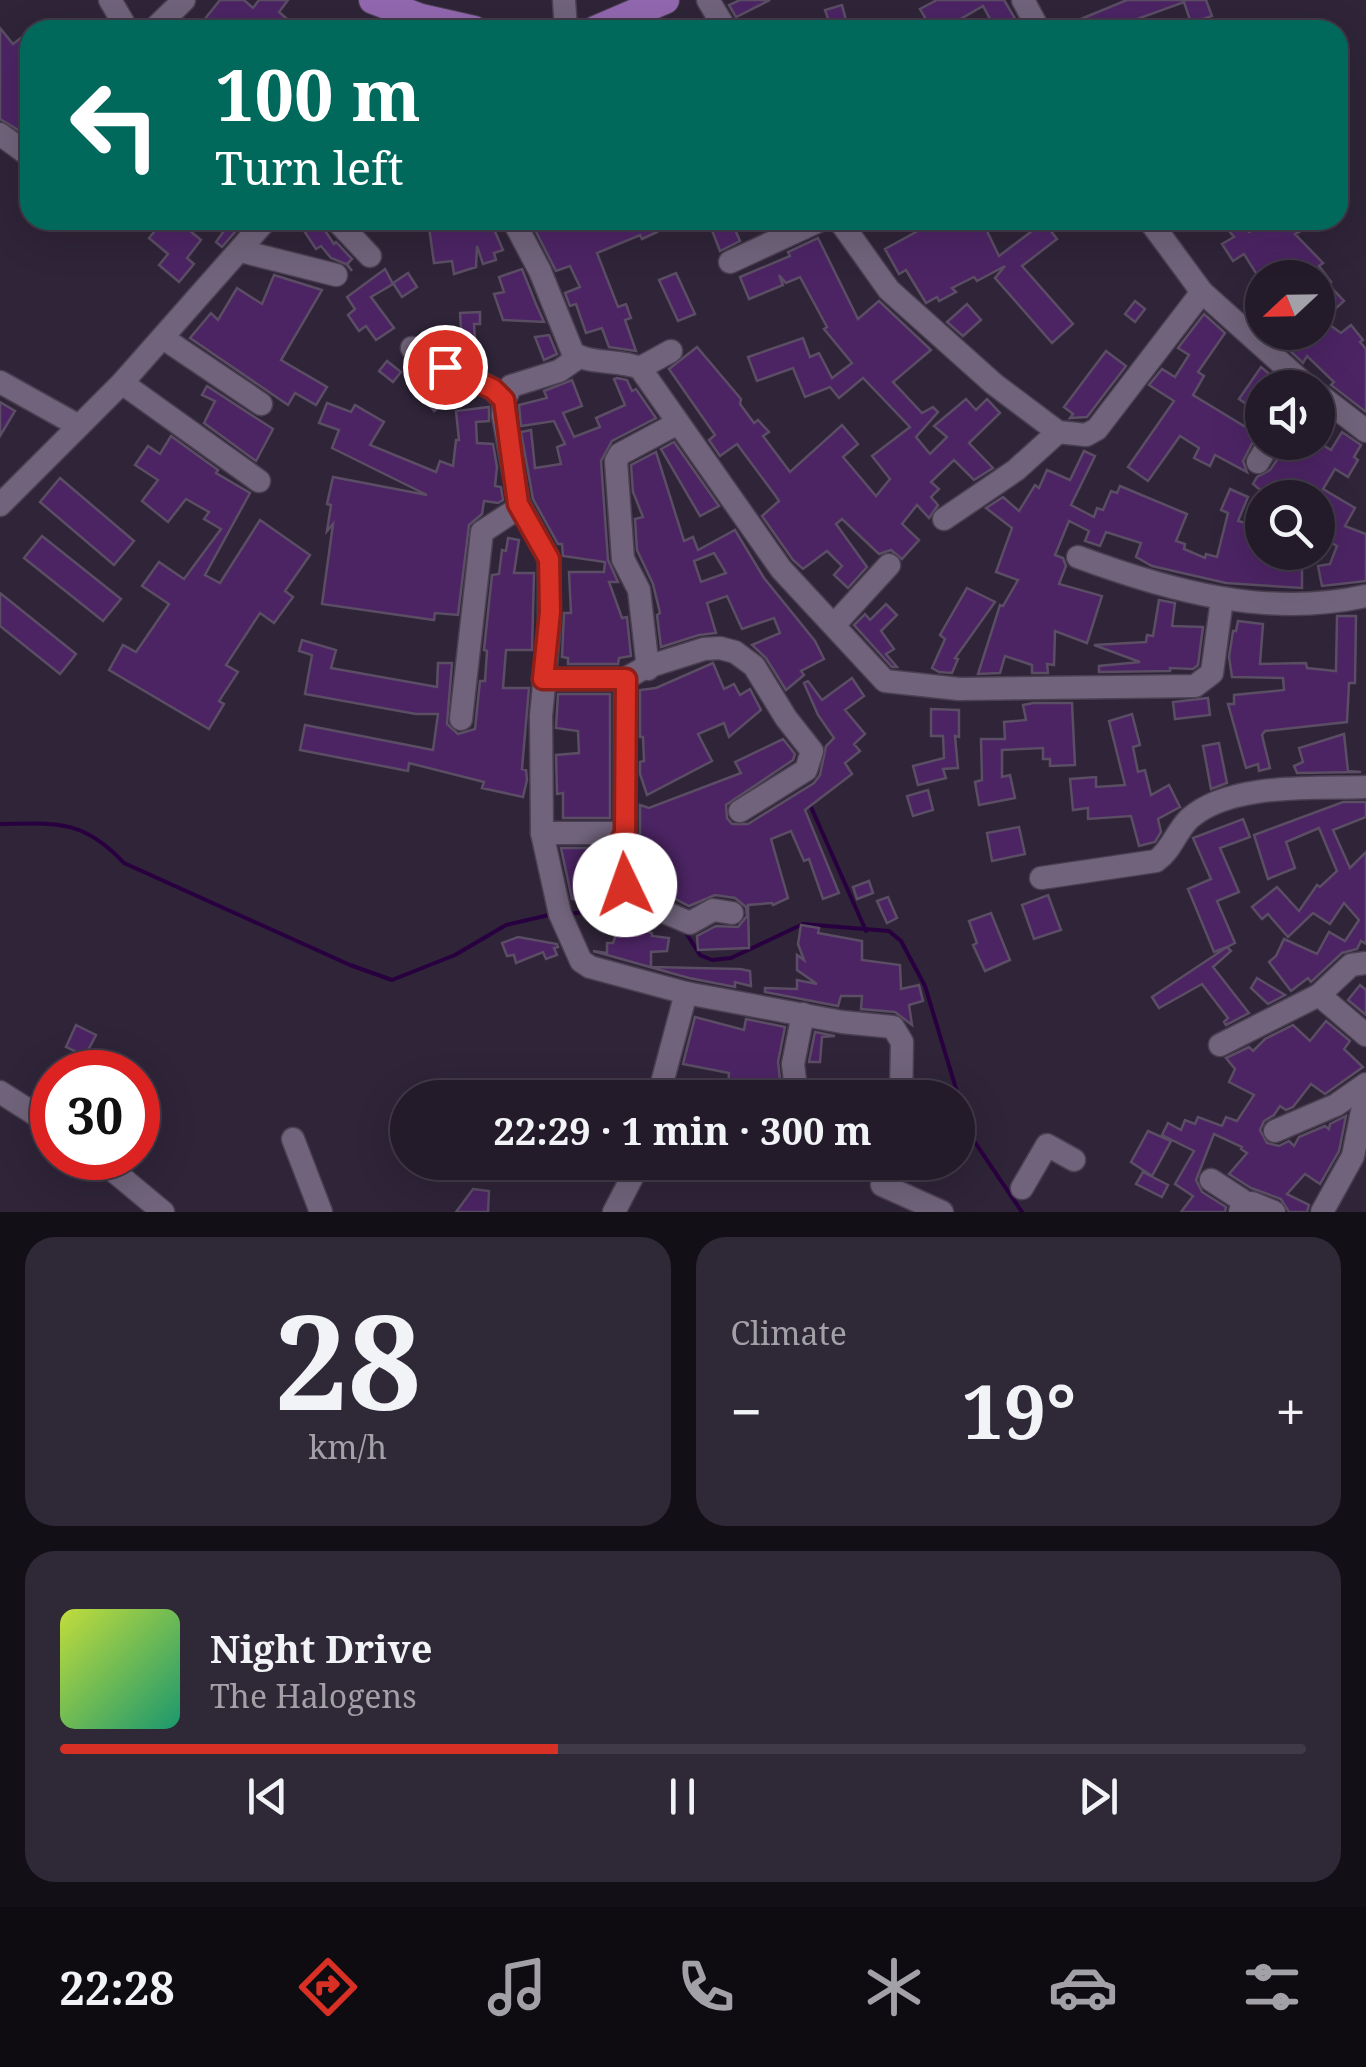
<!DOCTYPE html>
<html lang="en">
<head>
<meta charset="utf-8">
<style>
  body { margin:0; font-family:"Noto Serif",serif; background:#2f2836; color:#f1f3f6; height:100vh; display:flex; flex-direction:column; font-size:38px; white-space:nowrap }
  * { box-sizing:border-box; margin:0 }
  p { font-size:32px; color:#a3a1a8 }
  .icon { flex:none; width:55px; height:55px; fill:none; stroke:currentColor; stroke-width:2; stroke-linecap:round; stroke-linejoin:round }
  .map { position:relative; height:1212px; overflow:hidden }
  .side { display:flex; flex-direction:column; gap:25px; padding:25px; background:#130f17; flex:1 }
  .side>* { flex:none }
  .banner { position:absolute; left:20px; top:20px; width:1328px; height:210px; border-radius:30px; box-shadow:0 10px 40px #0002,0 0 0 2px #403947; background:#00695c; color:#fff; overflow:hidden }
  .needle { width:65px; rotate:248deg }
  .buttons { position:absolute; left:1245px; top:260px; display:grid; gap:20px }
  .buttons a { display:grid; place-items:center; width:90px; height:90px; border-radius:50%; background:#231b2a; box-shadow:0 10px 40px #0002,0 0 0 2px #403947; font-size:50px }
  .speed { position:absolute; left:30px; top:1050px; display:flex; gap:20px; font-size:50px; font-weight:700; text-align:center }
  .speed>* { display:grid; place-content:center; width:130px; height:130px; border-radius:50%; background:#231b2a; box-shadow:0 10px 40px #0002,0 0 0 2px #403947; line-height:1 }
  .speed .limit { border:15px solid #d22; background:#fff; color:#111 }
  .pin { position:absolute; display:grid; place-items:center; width:85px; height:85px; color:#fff; margin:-42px; border:5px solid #fff; border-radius:50%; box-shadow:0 2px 10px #0007 }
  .me { position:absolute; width:110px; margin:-55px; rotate:357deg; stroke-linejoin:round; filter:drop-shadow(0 0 8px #0008) }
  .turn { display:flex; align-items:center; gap:35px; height:210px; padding:0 30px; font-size:45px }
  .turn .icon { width:130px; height:130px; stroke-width:2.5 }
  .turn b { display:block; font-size:70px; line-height:85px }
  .big { font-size:75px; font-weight:700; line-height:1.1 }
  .side .tile { flex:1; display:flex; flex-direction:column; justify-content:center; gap:15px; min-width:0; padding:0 35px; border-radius:30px; background:#2f2836 }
  .side .dial { align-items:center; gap:0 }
  .dial b { font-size:130px; line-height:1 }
  .song { display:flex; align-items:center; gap:30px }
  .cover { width:120px; height:120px; border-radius:15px; background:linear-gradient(135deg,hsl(70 70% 55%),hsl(160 70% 35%)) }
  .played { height:10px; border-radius:5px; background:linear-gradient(90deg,#d93025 40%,#403947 40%) }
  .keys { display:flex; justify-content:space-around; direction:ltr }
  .heat { display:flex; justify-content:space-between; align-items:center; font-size:55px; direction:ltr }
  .side .tiles { flex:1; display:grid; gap:25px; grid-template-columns:1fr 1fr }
  .tile:last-child { grid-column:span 2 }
  .trip { position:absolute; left:390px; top:1080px; width:585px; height:100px; border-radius:50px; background:#231b2a; box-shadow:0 10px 40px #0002,0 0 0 2px #403947; font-weight:700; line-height:100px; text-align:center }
  .tab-bar { display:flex; height:160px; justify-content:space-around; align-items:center; background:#0e0b11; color:#a3a1a8 }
  .tab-bar .icon { width:70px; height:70px }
  .tab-bar .active { color:#d93025 }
  .tab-bar b { font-size:45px; color:#f1f3f6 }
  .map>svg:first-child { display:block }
</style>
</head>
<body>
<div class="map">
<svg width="1366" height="1212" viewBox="0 0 1366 1212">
  <rect width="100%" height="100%" fill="#2f2438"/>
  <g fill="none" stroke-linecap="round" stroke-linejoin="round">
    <!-- stream -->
    <g stroke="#29003f" stroke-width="4">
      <path d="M811 807 866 931"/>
      <path d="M0 824C56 823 83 819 124 863L350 965 392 980 455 955 506 925 549 915"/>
      <path d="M569 914 610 908 644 912"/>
      <path d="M686 933 700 955 712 960 731 958 803 924 889 931 901 941 925 986 970 1135 1022 1212"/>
    </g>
  </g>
  <!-- building -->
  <g fill="#4c2464" stroke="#5a4d64" stroke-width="2.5" fill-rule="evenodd">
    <path d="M220 0H244L253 8 259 0H288L279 12 300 30H196Z"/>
    <path d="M740 0H770L736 17 729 5Z"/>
    <path d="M937 0H1004L1022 30H996L983 6 959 20 964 30H932L920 9Z"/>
    <path d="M1127 0H1206L1212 16 1191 23 1184 2 1107 30H1054Z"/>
    <path d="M842 5 846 20 830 25 825 10Z"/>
    <path d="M0 28 13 44 30 31V65L23 71 30 76V137L0 119Z"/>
    <path d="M164 220H177L201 240 187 258 194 264 179 282 159 265 168 254 149 238Z"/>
    <path d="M232 220 241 225 222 247 216 242Z"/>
    <path d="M297 220H318L334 244 336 242 352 259 347 264 352 271 346 264 331 258 321 246 316 249Z"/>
    <path d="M428 220H490L503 250 494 253 496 260 483 264 477 246 476 267 454 274 452 261 434 263Z"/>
    <path d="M530 220H620L622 224 631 220H652L657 232 642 239 640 235 597 253 618 307 626 304 631 318 625 320 636 351 609 347 602 328 586 333 576 304 570 306 565 293 580 287 570 266 556 271Z"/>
    <path d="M708 220H731L740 241 720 251Z"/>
    <path d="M938 220H974L978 228 984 225 999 256 1044 222 1057 239 1022 266 1073 324 1052 343 995 278 1005 266 977 281 974 277 952 288 956 292 939 301 937 297 926 303 906 270 899 274 885 249Z"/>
    <path d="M1220 220H1240L1249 232 1273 220H1280L1283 226 1291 221 1299 232 1295 234 1323 263 1319 266 1331 282 1328 284 1344 301 1323 320 1341 333 1351 325 1363 340 1360 342 1366 349V412L1331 385 1334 382 1307 356 1303 363 1285 346 1295 332H1318V278H1259L1244 254 1233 261 1222 244 1234 237Z"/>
    <path d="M818 238 858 319 879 301 931 350 893 382 922 413 933 407 938 412 916 437 930 454 947 437 934 426 966 399 976 410 987 399 1000 413 969 443 993 468 974 480 954 460 931 482 939 489 931 497 938 505 929 518 917 505 902 524 919 540 902 559 891 550 879 554 842 519 836 524 867 567 848 588 834 575 842 566 827 551 803 569 793 560 762 516 779 501 775 495 737 444 720 456 709 440 715 435 669 369 697 347 741 399 740 404 754 423 758 420 769 432 763 436 790 472 842 425 858 444 843 457 876 496 890 479 872 456 910 427 863 378 839 398 830 387 805 397 793 368 757 381 748 357 803 338 810 357 819 353 832 378 852 363 824 329 827 327 800 277 786 283 779 275 783 285 749 299 740 277 790 256 788 252Z"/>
    <path d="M385 269 393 284 371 297 394 328 376 340 366 326 359 331 348 315 355 309 347 297Z"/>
    <path d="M522 269 536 304 544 322 503 320 494 294 504 292 499 277Z"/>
    <path d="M408 273 417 287 402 297 393 283Z"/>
    <path d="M676 273 695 314 678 321 659 280Z"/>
    <path d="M274 275 322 290 281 360 327 387 316 405 295 393 288 405 190 338 211 313 218 320 237 288 262 304Z"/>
    <path d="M1135 301 1145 309 1135 322 1125 314Z"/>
    <path d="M967 304 981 320 963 336 947 322Z"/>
    <path d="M480 312V324H474L475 342 462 343 460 313Z"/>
    <path d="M1204 314 1225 333 1198 372 1204 376 1193 395 1257 434 1243 461 1247 472 1215 455 1210 466 1194 458 1199 448 1180 436 1148 481 1128 467 1174 401 1149 385 1162 369 1175 377 1189 355 1178 348Z"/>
    <path d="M549 335 557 354 544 360 535 337Z"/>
    <path d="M1106 351 1126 366 1087 417 1070 418 1073 414 1064 407Z"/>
    <path d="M387 361 401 372 393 382 379 371Z"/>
    <path d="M1261 367 1286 388H1262V406L1258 412 1239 399Z"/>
    <path d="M617 378 627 380 632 391 636 389 656 418 612 441 601 461 608 560 618 582H609L622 618 627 617 631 656 619 658 618 664H568V658L562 657 564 613H571L569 572H604L605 562 563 556 562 544H558L533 499 521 432 531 430 535 468 561 464 557 447 565 444 554 421 521 426 519 405 547 398 544 391 572 380 582 406 563 413 574 437 600 427 596 418 625 405 614 379Z"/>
    <path d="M439 379 452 399 434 411 421 391Z"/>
    <path d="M207 386 273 429 256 461 204 423 215 401 202 395Z"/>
    <path d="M0 402 15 411 0 436Z"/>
    <path d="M327 403 351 412 355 405 384 422 370 445 436 472 440 461 453 466 456 440H459L456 411 489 407V421L476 422 477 443 493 444 497 467 495 486 501 487 503 500 498 503 484 501 482 514 469 525 458 615 435 613 434 620 322 604 333 524 327 531 331 505 327 504 333 477 427 495 332 448 339 430 319 423Z"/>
    <path d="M1342 432 1361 445 1354 457 1358 460 1348 477 1335 469 1323 489 1355 508 1345 526 1366 534V581L1322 586 1318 566 1330 564 1337 546 1318 535V498H1270L1253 484 1257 477 1270 470 1289 442H1318L1331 450Z"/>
    <path d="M171 436 218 470 216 473 250 493 205 575 220 583 260 520 310 555 285 591 293 597 274 623 260 613 226 665 238 672 219 701 224 704 209 729 109 670 123 645 136 652 169 604 142 586 159 562 184 579 221 529 204 519 209 512 186 499 168 522 142 501 158 480 135 465 148 446 160 454Z"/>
    <path d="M674 442 719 506 700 516 661 449Z"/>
    <path d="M1084 451 1095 456 1071 505 1094 517 1097 508 1103 510 1111 491 1117 493 1120 486 1187 514 1176 541 1185 544 1184 549 1205 558 1206 554 1217 557 1228 513 1221 510 1230 489 1248 497 1238 521 1249 524 1247 533 1262 538V552H1301L1297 569 1302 568V588L1226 583 1152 566 1136 557 1141 543 1106 532 1100 546 1085 541 1089 531 1069 521 1055 555 1063 558 1066 566 1059 584 1102 596 1087 643 1055 631 1054 665 1047 664 1048 673H1032V665L1005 656 1000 673 978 674 1000 605 1003 606 1018 580 996 572 1012 528 986 508 1003 497 1019 511 1035 485 1039 488 1047 470 1070 480Z"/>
    <path d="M656 452 684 541 693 537 698 550 735 530 764 578 815 641 824 659 801 671 804 675 786 690 766 658 752 645 780 633 774 618 742 629 727 596 707 603 716 633 699 635 661 647 657 615 660 613 653 584 637 550 635 519 643 517 633 492 631 465ZM714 553 726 573 701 582 694 561Z"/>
    <path d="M60 478 134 541 114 565 40 502Z"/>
    <path d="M42 536 121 599 103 621 24 558Z"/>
    <path d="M508 538 519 540 514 573H534L532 650H506L503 688H529L522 769 526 770 527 780 523 797 482 788 484 782 409 763 408 771 300 750 305 725 433 750 438 714H416L305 694 312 655 299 651 302 640 336 650 331 668 437 687 438 663H452L447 724 458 734 475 729 480 681H485L487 651 484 650 492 575 499 574 502 550 506 551Z"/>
    <path d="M967 588 995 602 955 658 958 659 952 673 939 672 932 668 945 639 940 635Z"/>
    <path d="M0 593 76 654 60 674 0 626Z"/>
    <path d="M1159 600 1175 603 1172 626 1203 627 1198 665 1193 669 1170 668V671L1099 672V666L1140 662 1094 645 1146 642 1147 635 1153 636Z"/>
    <path d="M886 604 897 615 881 631 894 649 886 654 897 667H892L854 625 865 614 870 620Z"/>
    <path d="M1337 616H1356L1355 683H1349L1347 722 1265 731 1262 735 1270 768 1259 771 1258 764 1246 768 1228 704H1234V695L1284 690 1283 678 1232 677 1229 657 1233 631H1236L1238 621 1263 624 1260 664 1306 663 1307 668 1336 671Z"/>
    <path d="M713 663 724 689 734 684 740 695 750 689 761 710 729 737 724 723 698 734 712 761 647 795 640 774V762L644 761 643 737H640V690L656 688Z"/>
    <path d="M852 678 864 696 845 710 865 734 854 744 860 751 845 763 852 774 805 810 839 893 823 899 809 859 804 861 791 831 771 839 788 898 773 905 772 903 748 905 749 948 698 950 697 936 716 926 738 927 747 916 746 907 735 898 715 895 689 906 641 881 636 845 640 833V805L649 808 741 773 735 762 783 739 795 754 793 760 726 805 727 818 732 824H748L814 783 820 775 826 746 834 738 818 715 804 683 808 681 822 700Z"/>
    <path d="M558 694H610V818H563V793L557 794 556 755 579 753 578 731 556 728Z"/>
    <path d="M1208 698 1210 715 1175 719 1173 702Z"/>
    <path d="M1033 703H1072L1075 765 1050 766V759H1043V748L1002 750V777L1010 775 1015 798 979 805 975 782 982 780 981 739H1005L1004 722 1026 720 1023 705Z"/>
    <path d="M931 709 959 710V737L955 736 958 768 943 769 946 778 918 785 913 766 944 758 943 736H931Z"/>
    <path d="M1132 714 1140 745 1133 747 1138 772 1145 770 1151 795 1169 785 1180 807 1158 819 1161 832 1155 842 1139 846 1131 816 1088 819V808L1073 810 1070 779 1096 777V787L1125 785 1109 721Z"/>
    <path d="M1344 734 1348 771 1361 772 1297 773 1294 766 1303 762 1299 748Z"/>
    <path d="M1219 743 1227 783 1211 789 1203 746Z"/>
    <path d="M928 790 933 810 913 816 907 796Z"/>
    <path d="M1343 802H1366V817L1333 830 1350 868 1366 852V944L1361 941 1357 949 1342 953 1311 982 1308 978 1291 991 1269 962 1276 956 1284 939 1317 954 1329 932 1345 941 1359 920 1344 903 1330 924 1313 913 1288 937 1268 914 1262 919 1252 907 1277 887 1299 911 1317 885 1320 887 1337 871 1319 828 1286 842 1295 868 1268 879 1254 835Z"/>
    <path d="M1243 819 1250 837 1220 848 1239 892 1217 901 1235 943 1227 947 1231 951 1213 967 1249 1013 1226 1025 1224 1022 1228 1018 1202 984 1159 1008 1152 997 1227 947 1214 952 1188 889 1211 879 1193 838Z"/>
    <path d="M1019 827 1025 854 992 861 987 833Z"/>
    <path d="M561 848H588V858L607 860 601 901 572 899Z"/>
    <path d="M869 881 873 893 857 899 853 887Z"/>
    <path d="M1048 895 1061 930 1034 939 1022 905Z"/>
    <path d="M888 897 897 918 887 923 877 901Z"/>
    <path d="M624 913 636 917 633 926 652 933V936L669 938 667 951 651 952V967L740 969 750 971 751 986 735 982V987L689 978 593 951 607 953V943H613Z"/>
    <path d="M991 913 1010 960 985 971 973 945 977 943 969 921Z"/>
    <path d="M801 925 819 928 818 933 862 941V960L900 965 901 989 919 985 923 1001 909 1005 912 1025 895 1012 861 1009 862 996H841L838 1006 765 992V988L797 989V980L817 984 797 970V955L804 960 798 944Z"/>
    <path d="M518 937 557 944 558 947 554 948 557 955 546 959 543 952 516 963 514 955 507 956 502 943Z"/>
    <path d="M1257 978 1285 995 1268 1004 1251 988Z"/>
    <path d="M1360 985 1366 990V1015L1348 1000Z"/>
    <path d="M695 1017 744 1030 746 1019 785 1027 778 1062 781 1088 741 1086V1091L728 1090 729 1073 683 1064Z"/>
    <path d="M1326 1021 1350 1041 1344 1049 1363 1067 1325 1094 1311 1084 1293 1107 1286 1110 1280 1106 1274 1115 1264 1121 1260 1130 1267 1143 1279 1146 1289 1141 1294 1146 1299 1137 1325 1126 1329 1129 1330 1124 1346 1116 1339 1151 1320 1184 1305 1174 1287 1194 1309 1205 1307 1212H1289L1281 1199 1251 1188 1229 1174 1247 1153 1241 1149 1242 1147 1214 1134 1196 1180 1202 1192 1226 1207 1225 1212H1181L1193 1196 1175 1184 1194 1151 1162 1135 1168 1123 1181 1130 1185 1120 1195 1124 1198 1117 1222 1126 1226 1117 1237 1121 1254 1095 1229 1082 1235 1069 1226 1058 1249 1047 1253 1051 1265 1039 1293 1025 1310 1041Z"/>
    <path d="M76 1025 96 1035 85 1056 66 1047Z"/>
    <path d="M815 1032 835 1036 822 1037 820 1062H809Z"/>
    <path d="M1148 1131 1171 1141 1152 1176 1131 1162Z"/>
    <path d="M1143 1172 1168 1185 1162 1197 1136 1184Z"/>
    <path d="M473 1189 489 1191 488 1212H456Z"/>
  </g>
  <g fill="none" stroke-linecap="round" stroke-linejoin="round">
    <defs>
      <g id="minor">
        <path d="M110 0 123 22 112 30"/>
        <path d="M564 0 566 30"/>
        <path d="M708 0 726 30"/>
        <path d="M1023 0 1039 30"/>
        <path d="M153 30 184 0"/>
        <path d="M0 134 30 156"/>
        <path d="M336 220 370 256"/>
        <path d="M513 220 540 271 573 353C591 365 619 359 640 368L781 569 885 681 959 689 1195 686 1212 673 1222 599"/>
        <path d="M839 220 889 290 994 384 1058 432 1086 435 1097 429 1202 292"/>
        <path d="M1149 220 1202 292 1309 388"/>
        <path d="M241 251 336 275"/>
        <path d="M730 262 821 220"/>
        <path d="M163 338 261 404"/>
        <path d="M412 348 493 389 504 401"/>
        <path d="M579 357 559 371 511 386 504 401 503 415 519 504 549 559V632L541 716 542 833 560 914 581 961 590 967 686 993 842 1022 893 1027 902 1042 901 1098"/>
        <path d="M640 368 671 351"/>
        <path d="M0 382 79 426"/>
        <path d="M122 383 259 481"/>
        <path d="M1318 394 1366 431"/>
        <path d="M1258 462 1270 442"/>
        <path d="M0 505 122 383 266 220"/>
        <path d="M944 519 1016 470 1058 432"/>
        <path d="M1078 557C1170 591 1267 618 1366 596"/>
        <path d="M834 625 889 565"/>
        <path d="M648 669 639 590 623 559 616 461 620 454 678 423"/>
        <path d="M543 679H625L644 668 704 649 720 648 735 652 754 666 786 718 812 751 806 770 740 811"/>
        <path d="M461 719 482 532 520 507"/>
        <path d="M542 833H625L620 842 627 890 662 911 690 923 713 910 732 913"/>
        <path d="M625 833V679"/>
        <path d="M1041 878 1156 861C1172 850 1176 831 1190 818 1231 782 1315 789 1366 787"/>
        <path d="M1319 995 1366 1035"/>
        <path d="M1220 1045 1319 995 1351 965 1366 963"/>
        <path d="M0 1092 52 1125"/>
        <path d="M658 1098 686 993"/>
        <path d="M797 1098 793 1064 803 1014"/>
        <path d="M1275 1131 1336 1105 1366 1084"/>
        <path d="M293 1139 321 1212"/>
        <path d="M98 1158 163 1212"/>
        <path d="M888 1162 882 1185 942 1212"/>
        <path d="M1211 1180 1242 1200 1241 1210"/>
        <path d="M1022 1188 1047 1145 1074 1160"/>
        <path d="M614 1212 640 1162"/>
        <path d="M1240 1212 1252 1203 1274 1212"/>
        <path d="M1322 1212 1353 1156 1366 1092"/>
      </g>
      <g id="major">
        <path d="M373 0 421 18 474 30"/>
        <path d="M595 30 665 0"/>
      </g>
    </defs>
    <!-- minor casing -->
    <use href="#minor" stroke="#4b4052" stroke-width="25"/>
    <!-- major casing -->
    <use href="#major" stroke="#4b4052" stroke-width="30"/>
    <!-- minor -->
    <use href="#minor" stroke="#70637b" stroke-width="22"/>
    <!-- major -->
    <use href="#major" stroke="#9268b0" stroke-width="28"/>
  </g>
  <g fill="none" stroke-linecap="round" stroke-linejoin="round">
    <defs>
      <path id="route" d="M445 367 493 389 504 400 518 504 549 559 550 612 543 679H626L625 833 620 842 625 885"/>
    </defs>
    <!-- route casing -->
    <use href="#route" stroke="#8d1f18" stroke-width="25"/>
    <!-- route -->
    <use href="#route" stroke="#d93025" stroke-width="18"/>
  </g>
</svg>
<div class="buttons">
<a><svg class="needle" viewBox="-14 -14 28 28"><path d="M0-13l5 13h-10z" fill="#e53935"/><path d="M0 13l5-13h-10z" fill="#a3a1a8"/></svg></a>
<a><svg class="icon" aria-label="sound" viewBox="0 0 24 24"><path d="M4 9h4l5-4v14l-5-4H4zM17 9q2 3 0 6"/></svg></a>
<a><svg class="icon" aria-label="search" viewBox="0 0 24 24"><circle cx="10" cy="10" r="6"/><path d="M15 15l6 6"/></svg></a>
</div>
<div class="speed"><div class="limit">30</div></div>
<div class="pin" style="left:445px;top:367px;background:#d93025"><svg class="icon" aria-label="arrive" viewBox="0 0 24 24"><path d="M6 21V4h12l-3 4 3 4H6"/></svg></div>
<svg class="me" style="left:625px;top:885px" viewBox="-20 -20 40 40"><circle r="19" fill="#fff"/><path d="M0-13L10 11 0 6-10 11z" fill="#d93025"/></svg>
<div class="trip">22:29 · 1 min · 300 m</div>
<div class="banner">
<div class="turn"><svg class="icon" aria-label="left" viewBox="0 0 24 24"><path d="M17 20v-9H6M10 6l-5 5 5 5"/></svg><div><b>100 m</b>Turn left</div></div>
</div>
</div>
<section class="side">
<div class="tiles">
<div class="tile dial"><b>28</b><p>km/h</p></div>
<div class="tile"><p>Climate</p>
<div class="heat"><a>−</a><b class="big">19°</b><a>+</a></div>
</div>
<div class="tile">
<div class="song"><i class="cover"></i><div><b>Night Drive</b><p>The Halogens</p></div></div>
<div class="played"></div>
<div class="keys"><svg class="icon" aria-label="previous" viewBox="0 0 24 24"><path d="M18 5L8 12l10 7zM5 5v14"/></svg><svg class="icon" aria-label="pause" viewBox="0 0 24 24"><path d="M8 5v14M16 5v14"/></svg><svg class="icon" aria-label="next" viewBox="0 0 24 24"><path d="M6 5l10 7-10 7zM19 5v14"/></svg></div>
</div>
</div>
</section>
<nav class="tab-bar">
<b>22:28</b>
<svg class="icon active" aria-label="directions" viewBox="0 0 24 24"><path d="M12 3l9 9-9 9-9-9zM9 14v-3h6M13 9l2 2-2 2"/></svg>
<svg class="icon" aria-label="music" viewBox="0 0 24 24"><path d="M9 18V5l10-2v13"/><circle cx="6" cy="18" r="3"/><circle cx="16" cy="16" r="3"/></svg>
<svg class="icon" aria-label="phone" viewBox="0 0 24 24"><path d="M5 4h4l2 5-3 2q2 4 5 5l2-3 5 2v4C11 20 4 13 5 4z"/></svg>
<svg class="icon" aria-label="climate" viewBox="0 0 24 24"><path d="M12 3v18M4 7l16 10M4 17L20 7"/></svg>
<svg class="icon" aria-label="car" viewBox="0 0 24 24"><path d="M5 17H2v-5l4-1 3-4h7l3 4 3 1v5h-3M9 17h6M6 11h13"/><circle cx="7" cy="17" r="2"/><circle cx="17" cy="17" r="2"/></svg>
<svg class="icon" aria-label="filters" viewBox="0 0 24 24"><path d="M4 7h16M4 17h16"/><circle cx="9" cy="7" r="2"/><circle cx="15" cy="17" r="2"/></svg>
</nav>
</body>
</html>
